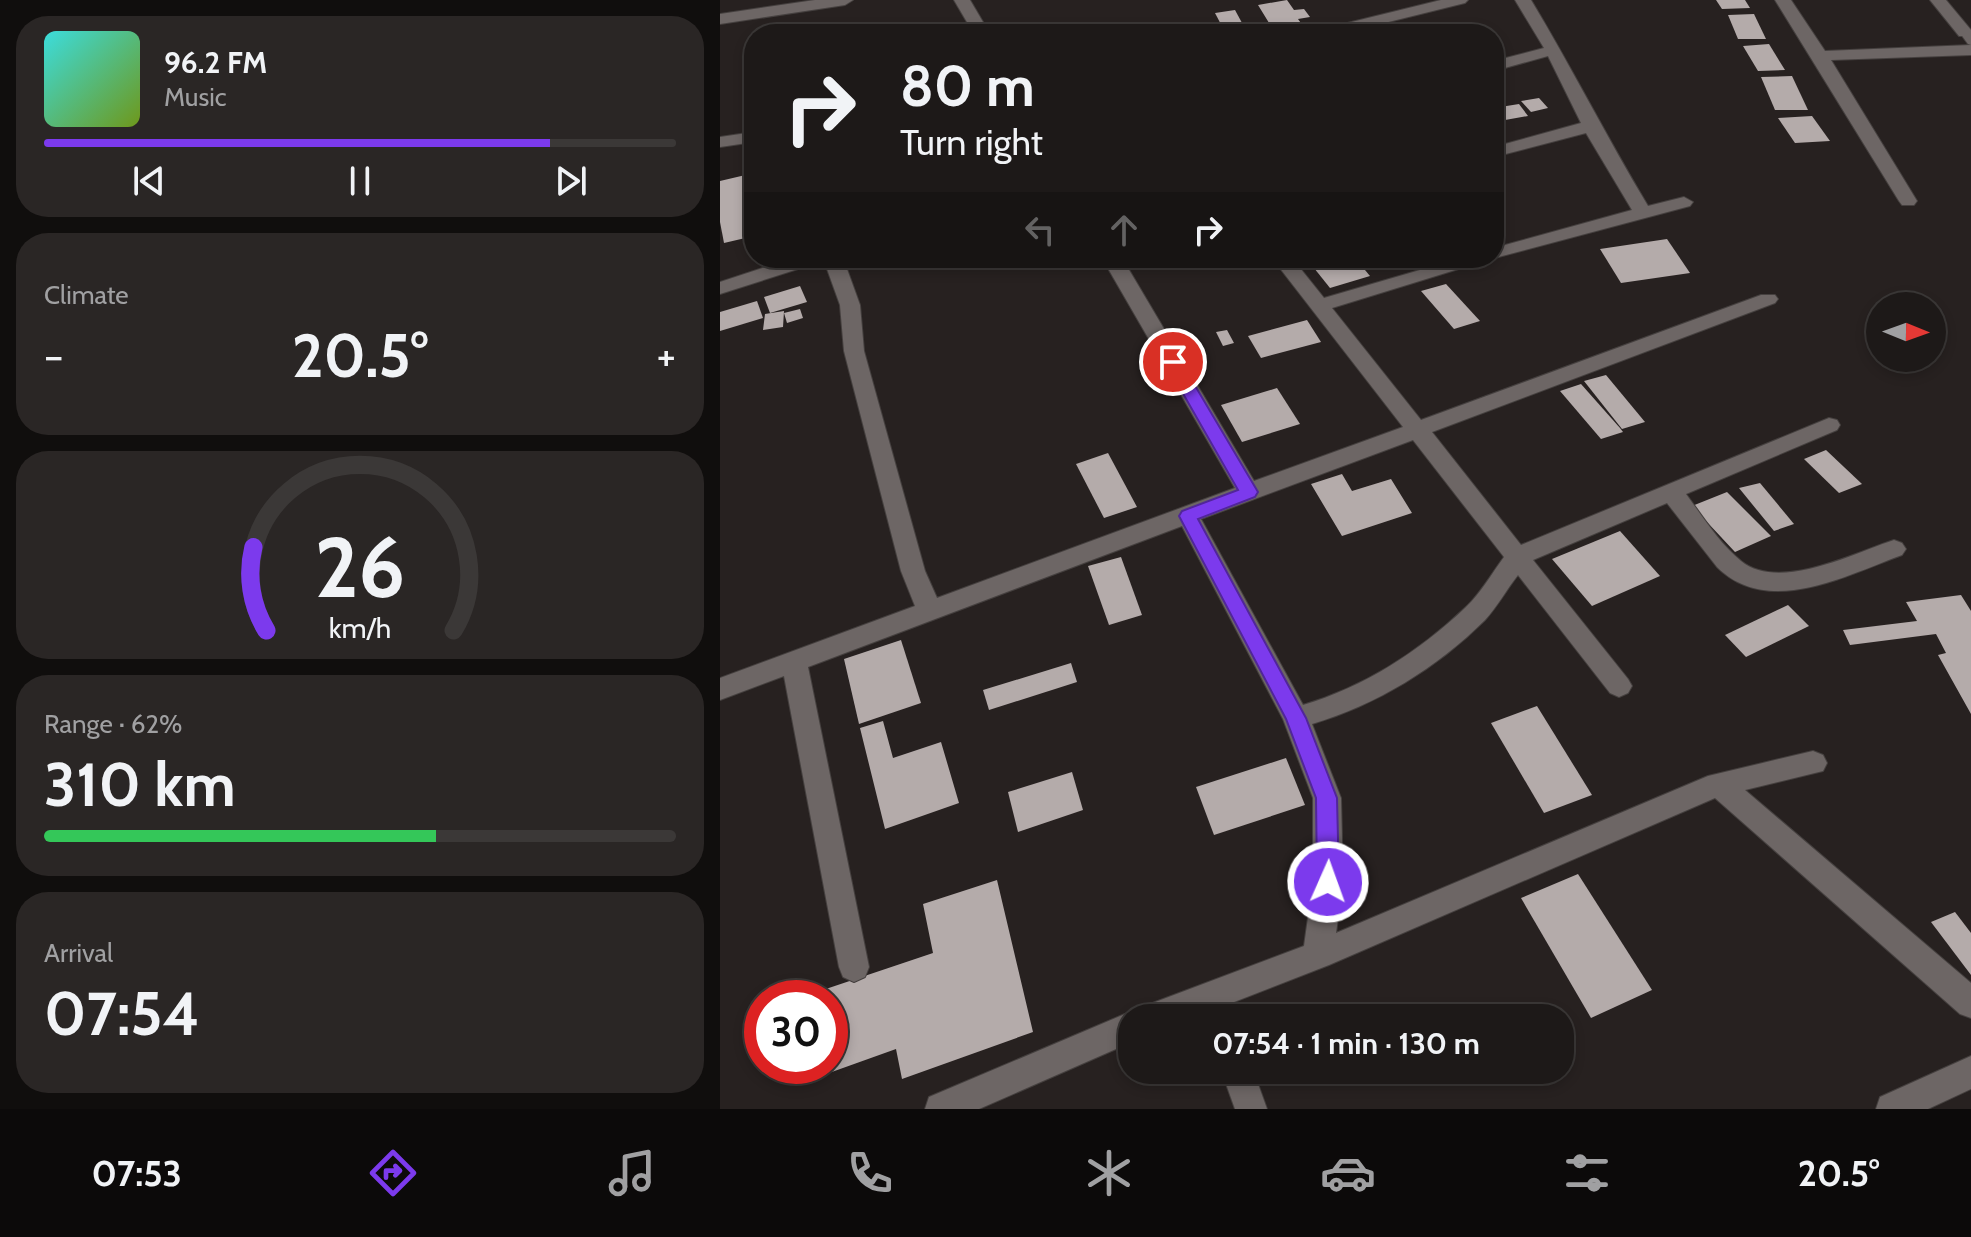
<!DOCTYPE html>
<html lang="en">
<head>
<meta charset="utf-8">
<style>
  body { margin:0; font-family:Cabin,sans-serif; background:#2a2625; color:#f1f3f6; height:100vh; display:flex; flex-direction:column; font-size:30px; white-space:nowrap }
  * { box-sizing:border-box; margin:0 }
  p { font-size:26px; color:#a0a0a2 }
  .icon { flex:none; width:44px; height:44px; fill:none; stroke:currentColor; stroke-width:2; stroke-linecap:round; stroke-linejoin:round }
  .map { position:relative; flex:1; overflow:hidden }
  .side { display:flex; flex-direction:column; gap:16px; padding:16px; background:#100e0d; width:720px }
  .side>* { flex:none }
  .top-card { position:absolute; left:24px; top:24px; width:760px; height:244px; border-radius:32px; box-shadow:0 4px 12px #0003,0 0 0 2px #3b3837; background:#1d1918; color:#f1f3f6; overflow:hidden }
  .needle { width:52px; rotate:91deg }
  .fabs { position:absolute; left:1146px; top:292px; display:grid; gap:16px }
  .fabs a { display:grid; place-items:center; width:80px; height:80px; border-radius:50%; background:#1d1918; box-shadow:0 4px 12px #0003,0 0 0 2px #3b3837; font-size:40px }
  .speed { position:absolute; left:24px; top:980px; display:flex; gap:16px; font-size:40px; font-weight:700; text-align:center }
  .speed>* { display:grid; place-content:center; width:104px; height:104px; border-radius:50%; background:#1d1918; box-shadow:0 4px 12px #0003,0 0 0 2px #3b3837; line-height:1 }
  .speed .limit { border:12px solid #d22; background:#fff; color:#111 }
  .pin { position:absolute; display:grid; place-items:center; width:68px; height:68px; color:#fff; margin:-34px; border:4px solid #fff; border-radius:50%; box-shadow:0 2px 8px #0007 }
  .me { position:absolute; width:88px; margin:-44px; rotate:2deg; stroke-linejoin:round; filter:drop-shadow(0 0 6px #0008) }
  .turn { display:flex; align-items:center; gap:28px; height:168px; padding:0 24px; font-size:36px }
  .turn .icon { width:104px; height:104px; stroke-width:2.5 }
  .turn b { display:block; font-size:56px; line-height:68px }
  .lanes { display:flex; align-items:center; height:76px; padding:0 24px; background:#0003; justify-content:center; gap:40px; direction:ltr }
  .lanes .off { opacity:.35 }
  .big { font-size:60px; font-weight:800; line-height:1.1 }
  .side .widget { flex:1; display:flex; flex-direction:column; justify-content:center; gap:12px; min-width:0; padding:0 28px; border-radius:32px; background:#2a2625 }
  .side .dial { align-items:center; gap:0 }
  .dial svg { height:208px; overflow:visible; fill:none; stroke:#3b3837; stroke-width:7; stroke-linecap:round; text-anchor:middle }
  .dial text { fill:#f1f3f6; stroke:none }
  .song { display:flex; align-items:center; gap:24px }
  .cover { width:96px; height:96px; border-radius:12px; background:linear-gradient(135deg,hsl(180 70% 55%),hsl(80 70% 35%)) }
  .played { height:8px; border-radius:4px; background:linear-gradient(90deg,#7c3aed 80%,#3b3837 80%) }
  .keys { display:flex; justify-content:space-around; direction:ltr }
  .heat { display:flex; justify-content:space-between; align-items:center; font-size:44px; direction:ltr }
  .charge { height:12px; border-radius:6px; background:linear-gradient(90deg,#34c759 62%,#3b3837 0) }
  .trip { position:absolute; left:398px; top:1004px; width:456px; height:80px; border-radius:32px; background:#1d1918; box-shadow:0 4px 12px #0003,0 0 0 2px #3b3837; font-weight:800; line-height:80px; text-align:center }
  .menu { display:flex; height:128px; justify-content:space-around; align-items:center; background:#0c0a0a; color:#a0a0a2 }
  .menu .icon { width:56px; height:56px }
  .menu .on { color:#7c3aed }
  .menu b { font-size:36px; color:#f1f3f6 }
  main { display:flex; flex:1; min-height:0 }
  .map>svg:first-child { display:block }
</style>
</head>
<body>
<main>
<section class="side">
<div class="widget">
<div class="song"><i class="cover"></i><div><b>96.2 FM</b><p>Music</p></div></div>
<div class="played"></div>
<div class="keys"><svg class="icon" aria-label="previous" viewBox="0 0 24 24"><path d="M18 5L8 12l10 7zM5 5v14"/></svg><svg class="icon" aria-label="pause" viewBox="0 0 24 24"><path d="M8 5v14M16 5v14"/></svg><svg class="icon" aria-label="next" viewBox="0 0 24 24"><path d="M6 5l10 7-10 7zM19 5v14"/></svg></div>
</div>
<div class="widget"><p>Climate</p>
<div class="heat"><a>−</a><b class="big">20.5°</b><a>+</a></div>
</div>
<div class="widget dial"><svg viewBox="0 0 100 80">
<path d="M14 69A42 42 0 1 1 86 69"/>
<path d="M14 69A42 42 0 0 1 9 37" stroke="#7c3aed"/>
<text x="50" y="56" font-size="32" font-weight="700">26</text>
<text x="50" y="72" font-size="11">km/h</text>
</svg></div>
<div class="widget"><p>Range · 62%</p><b class="big">310 km</b><div class="charge"></div></div>
<div class="widget"><p>Arrival</p><b class="big">07:54</b></div>
</section>
<div class="map">
<svg width="1251" height="1109" viewBox="0 0 1251 1109">
  <rect width="100%" height="100%" fill="#272120"/>
  <!-- building -->
  <g fill="#b4abaa">
    <path d="M567 0 574 10 584 9 590 17 578 19 583 26 554 31 538 5Z"/>
    <path d="M996 0H1025L1030 8 1002 9Z"/>
    <path d="M515 10 528 34H506L495 13Z"/>
    <path d="M1034 14 1046 39H1018L1008 15Z"/>
    <path d="M1049 44 1065 70 1038 71 1023 46Z"/>
    <path d="M1072 76 1088 110H1055L1041 77Z"/>
    <path d="M819 98 828 108 811 112 801 101Z"/>
    <path d="M799 104 808 116 774 122V108Z"/>
    <path d="M1092 116 1110 141 1075 143 1058 118Z"/>
    <path d="M34 173V236L4 243 0 222V181Z"/>
    <path d="M947 239 970 273 901 283 880 249Z"/>
    <path d="M586 258H635L650 276 610 288Z"/>
    <path d="M726 284 760 321 734 329 701 291Z"/>
    <path d="M80 286 87 302 50 313 44 297Z"/>
    <path d="M37 301 43 318 0 331V312Z"/>
    <path d="M80 309 83 318 67 323 64 313Z"/>
    <path d="M64 311 63 327 43 330 45 314Z"/>
    <path d="M587 320 601 342 541 358 528 336Z"/>
    <path d="M507 330 514 343 503 346 496 332Z"/>
    <path d="M886 375 925 422 902 429 864 381Z"/>
    <path d="M861 384 900 428 903 432 881 439 840 391Z"/>
    <path d="M557 388 580 424 522 442 501 405Z"/>
    <path d="M1106 450 1142 484 1119 493 1084 459Z"/>
    <path d="M388 453 417 507 384 518 356 464Z"/>
    <path d="M622 474 632 491 671 479 692 513 622 536 591 484Z"/>
    <path d="M1040 483 1074 524 1054 531 1019 488Z"/>
    <path d="M1007 492 1051 536 1015 552 972 506Z"/>
    <path d="M900 531 940 576 872 606 832 559Z"/>
    <path d="M401 557 422 615 389 625 368 566Z"/>
    <path d="M1241 595 1251 611V714L1218 655 1226 653 1216 634 1130 645 1123 630 1197 621 1186 602Z"/>
    <path d="M1068 605 1089 626 1026 657 1005 635Z"/>
    <path d="M181 640 201 703 139 724 124 659Z"/>
    <path d="M351 663 357 682 269 710 263 690Z"/>
    <path d="M817 706 872 795 824 813 771 723Z"/>
    <path d="M163 721 173 758 221 742 239 803 165 829 140 728Z"/>
    <path d="M566 758 585 805 494 835 476 787Z"/>
    <path d="M352 772 363 810 298 832 288 792Z"/>
    <path d="M858 874 932 990 871 1018 801 898Z"/>
    <path d="M277 880 313 1032 182 1079 176 1049 95 1078 93 1066H110V998L82 997 213 953 203 904Z"/>
    <path d="M1235 912 1251 933V975L1211 922Z"/>
  </g>
  <g fill="none" stroke-linecap="round" stroke-linejoin="round">
    <defs>
      <path id="service" d="M1251 30V45L1248 44 1240 33Z"/>
      <g id="minor">
        <path d="M95 0H133L125 5 0 24V14Z"/>
        <path d="M234 0H250L270 34H254Z"/>
        <path d="M721 0H748L745 3 620 34H593L595 31Z"/>
        <path d="M795 0H811C852 68 887 138 928 206L964 197 973 202 970 206 771 259 612 308 701 420 1041 295H1055L1058 299 1055 303 712 432 801 545 1109 418 1117 420 1120 425 1117 430 966 494C983 517 999 543 1021 561 1059 592 1134 553 1174 540L1182 543 1186 549 1182 555C1127 575 1048 618 997 567L947 503 813 560 908 679 912 686 908 693 899 697 890 693 798 575C787 589 777 607 765 620 717 668 656 705 592 724L621 798 623 882 616 933 988 776 1093 751 1103 755 1107 763 1103 771 1025 790 1251 983V1018L1240 1014 995 798 609 965 473 1018H412V1042L259 1109H205L209 1097 412 1011 419 1013 422 1007 584 946 593 882V798L563 719 462 526 88 667 149 967 145 977 134 982 123 977 119 967 64 676 0 700V678L195 606 181 571 124 351 120 305 103 258H123L140 305 144 351 205 571 217 598 515 488 382 258H402L534 481 683 427 552 258H572L604 298 741 258H774V248L912 210 866 133 774 157V147L861 123 828 56 774 71V61L824 48ZM693 440 784 557C772 573 761 593 746 607 700 651 644 687 583 705L481 519Z"/>
        <path d="M1055 0H1071L1105 51 1251 45V55L1111 60 1197 201 1194 205H1182L1179 201Z"/>
        <path d="M1210 0H1226L1251 30V36H1239Z"/>
        <path d="M34 132V142L0 147V137Z"/>
        <path d="M73 258H103L100 262 0 294V282Z"/>
        <path d="M1251 1056V1089L1208 1109H1156L1160 1097Z"/>
        <path d="M501 1070H533L547 1109H515Z"/>
      </g>
    </defs>
    <!-- service casing -->
    <use href="#service" stroke="#45403f" stroke-width="2"/>
    <!-- minor casing -->
    <use href="#minor" stroke="#45403f" stroke-width="2"/>
    <!-- service -->
    <use href="#service" fill="#6d6665" fill-rule="evenodd"/>
    <!-- minor -->
    <use href="#minor" fill="#6d6665" fill-rule="evenodd"/>
  </g>
  <!-- route -->
  <path fill="#7c3aed" stroke="#51269a" stroke-width="2" d="M453 357 461 362 538 492 535 497 478 519 586 718 617 798 619 882 616 890 608 892 600 890 597 882 596 798 566 719 459 516 462 511 518 490 445 362Z"/>
</svg>
<div class="fabs">
<a><svg class="needle" viewBox="-14 -14 28 28"><path d="M0-13l5 13h-10z" fill="#e53935"/><path d="M0 13l5-13h-10z" fill="#a0a0a2"/></svg></a>
</div>
<div class="speed"><div class="limit">30</div></div>
<div class="pin" style="left:453px;top:362px;background:#d93025"><svg class="icon" aria-label="arrive" viewBox="0 0 24 24"><path d="M6 21V4h12l-3 4 3 4H6"/></svg></div>
<svg class="me" style="left:608px;top:882px" viewBox="-20 -20 40 40"><circle r="17" fill="#7c3aed" stroke="#fff" stroke-width="3"/><path d="M0-11L8 9 0 5-8 9z" fill="#fff"/></svg>
<div class="trip">07:54 · 1 min · 130 m</div>
<div class="top-card">
<div class="turn"><svg class="icon" aria-label="right" viewBox="0 0 24 24"><path d="M7 20v-9h11M14 6l5 5-5 5"/></svg><div><b>80 m</b>Turn right</div></div>
<div class="lanes"><svg class="icon off" aria-label="left" viewBox="0 0 24 24"><path d="M17 20v-9H6M10 6l-5 5 5 5"/></svg><svg class="icon off" aria-label="ahead" viewBox="0 0 24 24"><path d="M12 20V5M6 11l6-6 6 6"/></svg><svg class="icon" aria-label="right" viewBox="0 0 24 24"><path d="M7 20v-9h11M14 6l5 5-5 5"/></svg></div>
</div>
</div>
</main>
<nav class="menu">
<b>07:53</b>
<svg class="icon on" aria-label="directions" viewBox="0 0 24 24"><path d="M12 3l9 9-9 9-9-9zM9 14v-3h6M13 9l2 2-2 2"/></svg>
<svg class="icon" aria-label="music" viewBox="0 0 24 24"><path d="M9 18V5l10-2v13"/><circle cx="6" cy="18" r="3"/><circle cx="16" cy="16" r="3"/></svg>
<svg class="icon" aria-label="phone" viewBox="0 0 24 24"><path d="M5 4h4l2 5-3 2q2 4 5 5l2-3 5 2v4C11 20 4 13 5 4z"/></svg>
<svg class="icon" aria-label="climate" viewBox="0 0 24 24"><path d="M12 3v18M4 7l16 10M4 17L20 7"/></svg>
<svg class="icon" aria-label="car" viewBox="0 0 24 24"><path d="M5 17H2v-5l4-1 3-4h7l3 4 3 1v5h-3M9 17h6M6 11h13"/><circle cx="7" cy="17" r="2"/><circle cx="17" cy="17" r="2"/></svg>
<svg class="icon" aria-label="filters" viewBox="0 0 24 24"><path d="M4 7h16M4 17h16"/><circle cx="9" cy="7" r="2"/><circle cx="15" cy="17" r="2"/></svg>
<b>20.5°</b>
</nav>
</body>
</html>
